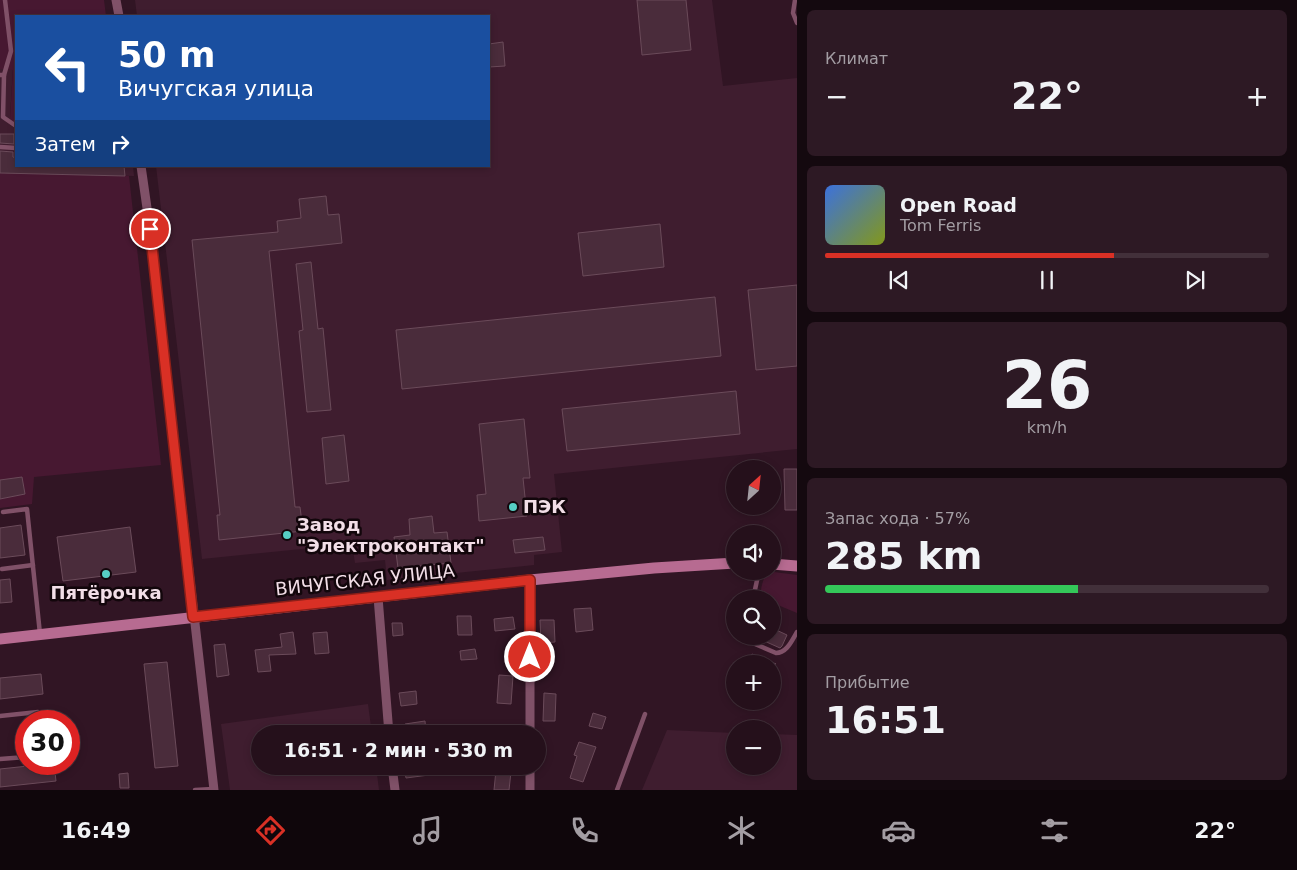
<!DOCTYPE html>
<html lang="ru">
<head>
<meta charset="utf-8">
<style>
  body { margin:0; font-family:"DejaVu Sans",sans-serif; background:#2d1924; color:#f1f3f6; height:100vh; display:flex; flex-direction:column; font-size:19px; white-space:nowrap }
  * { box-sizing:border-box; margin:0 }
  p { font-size:16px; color:#a39da3 }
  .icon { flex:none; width:28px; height:28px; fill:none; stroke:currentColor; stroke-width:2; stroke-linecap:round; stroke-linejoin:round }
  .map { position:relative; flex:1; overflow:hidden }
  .drawer { display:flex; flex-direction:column; gap:10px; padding:10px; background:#14090f; width:500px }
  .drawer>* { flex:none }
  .banner { position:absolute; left:15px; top:15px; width:475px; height:152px; border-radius:0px; box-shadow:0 2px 8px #0003,0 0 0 1px #42303a; background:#1a4fa0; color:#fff; overflow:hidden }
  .needle { width:32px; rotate:27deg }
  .tools { position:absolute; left:726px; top:460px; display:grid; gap:10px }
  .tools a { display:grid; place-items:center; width:55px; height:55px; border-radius:50%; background:#25101b; box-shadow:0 2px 8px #0003,0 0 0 1px #42303a; font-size:25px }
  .speed { position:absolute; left:15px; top:710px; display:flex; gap:10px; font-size:25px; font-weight:700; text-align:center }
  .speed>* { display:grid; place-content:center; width:65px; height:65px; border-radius:50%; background:#25101b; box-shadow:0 2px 8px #0003,0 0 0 1px #42303a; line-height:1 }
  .speed .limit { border:8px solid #d22; background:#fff; color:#111 }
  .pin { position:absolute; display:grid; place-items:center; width:42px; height:42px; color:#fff; margin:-21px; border:2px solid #fff; border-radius:50%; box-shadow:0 1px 5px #0007 }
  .me { position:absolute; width:55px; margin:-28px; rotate:0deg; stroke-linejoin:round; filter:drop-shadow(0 0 4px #0008) }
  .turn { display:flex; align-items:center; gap:18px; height:105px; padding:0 20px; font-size:22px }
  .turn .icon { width:65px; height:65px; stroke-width:2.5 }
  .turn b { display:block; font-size:35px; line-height:42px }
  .then { display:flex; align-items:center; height:48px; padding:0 20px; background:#0003; gap:10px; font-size:19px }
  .big { font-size:38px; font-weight:700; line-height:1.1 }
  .drawer .widget { flex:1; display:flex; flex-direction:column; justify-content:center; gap:8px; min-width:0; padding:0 18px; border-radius:8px; background:#2d1924 }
  .drawer .dial { align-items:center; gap:0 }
  .dial b { font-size:65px; line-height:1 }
  .song { display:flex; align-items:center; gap:15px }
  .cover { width:60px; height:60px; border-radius:8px; background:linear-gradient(135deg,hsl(220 70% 55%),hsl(70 70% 35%)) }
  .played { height:5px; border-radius:2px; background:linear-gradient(90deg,#d93025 65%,#42303a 65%) }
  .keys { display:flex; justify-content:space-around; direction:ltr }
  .heat { display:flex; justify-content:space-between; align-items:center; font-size:28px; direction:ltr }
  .charge { height:8px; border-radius:4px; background:linear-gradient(90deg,#34c759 57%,#42303a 0) }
  .trip { position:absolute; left:251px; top:725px; width:295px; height:50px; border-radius:25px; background:#25101b; box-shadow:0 2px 8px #0003,0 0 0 1px #42303a; font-weight:700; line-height:50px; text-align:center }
  .dock { display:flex; height:80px; justify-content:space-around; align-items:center; background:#0f060b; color:#a39da3 }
  .dock .icon { width:35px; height:35px }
  .dock .selected { color:#d93025 }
  .dock b { font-size:22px; color:#f1f3f6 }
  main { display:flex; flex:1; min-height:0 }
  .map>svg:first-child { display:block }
</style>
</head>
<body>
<main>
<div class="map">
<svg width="797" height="790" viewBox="0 0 797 790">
  <rect width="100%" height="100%" fill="#311524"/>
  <!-- built -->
  <g fill="#3f1d2f">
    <path d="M135 0H712L723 86 797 78V449L554 474 562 552 534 555V565L387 580 385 560 355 563 352 544 202 559 156 166H489V16H137Z"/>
    <path d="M0 69H13L10 118 16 125V166H133L134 176 0 173Z"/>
    <path d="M368 704 372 734H260V766H376L379 790H230L221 724Z"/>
    <path d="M667 730 735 733V766H772L773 734 797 735V790H642Z"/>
  </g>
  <!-- green -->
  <g fill="#471831">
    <path d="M0 0H104L106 16H16V125L11 122 10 118 13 70 0 69Z"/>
    <path d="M0 173 129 176 161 465 34 477 32 504 0 508Z"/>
    <path d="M774 572 797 575V613L773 603 772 599H763C759 592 762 585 764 578Z"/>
  </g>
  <!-- building -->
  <g fill="#4a2c3b" stroke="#6b4b5a">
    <path d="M637 0H686L691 50 642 55Z"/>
    <path d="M503 42 505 66 489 67V44Z"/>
    <path d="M0 134H14V144L0 143Z"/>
    <path d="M0 151 13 152V157L16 158V166H124L125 176 0 173Z"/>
    <path d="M326 196 328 215 339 214 342 243 269 251 295 507H300L303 531 219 540 217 515H220L192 240 278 232 277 221 301 218 299 199Z"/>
    <path d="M660 224 664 267 583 276 578 233Z"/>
    <path d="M311 262 318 329 323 328 331 410 307 412 299 331 303 330 296 264Z"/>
    <path d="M797 285V366L756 370 748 290Z"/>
    <path d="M715 297 721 356 402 389 396 330Z"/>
    <path d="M736 391 740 434 567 451 562 409Z"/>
    <path d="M524 419 530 478H523L527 516 479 521 477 495 486 494 479 424Z"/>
    <path d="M344 435 349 481 326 484 322 438Z"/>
    <path d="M784 469H797V510H785Z"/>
    <path d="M22 477 25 494 0 499V480Z"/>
    <path d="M432 516 434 533 447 532 451 563 398 568 394 537 410 535 409 519Z"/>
    <path d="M21 525 25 555 0 558V528Z"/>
    <path d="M130 527 136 572 63 581 57 537Z"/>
    <path d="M543 537 545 550 515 553 513 540Z"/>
    <path d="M10 579 12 602 0 603V580Z"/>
    <path d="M591 608 593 630 576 632 574 609Z"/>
    <path d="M457 616H471L472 635H458Z"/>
    <path d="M513 617 515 629 495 631 494 619Z"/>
    <path d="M540 620H554L555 642 541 643Z"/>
    <path d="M392 623H402L403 635 393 636Z"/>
    <path d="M772 628 787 635 782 646 780 648 753 636H772Z"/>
    <path d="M293 632 296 654 269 655 271 671 258 672 255 650 282 647 280 634Z"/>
    <path d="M327 632 329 653 315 654 313 633Z"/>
    <path d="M225 644 229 675 217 677 214 645Z"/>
    <path d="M475 649 477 659 461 660 460 651Z"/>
    <path d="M752 654 776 664H748Z"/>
    <path d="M167 662 178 766 155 768 144 664Z"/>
    <path d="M41 674 43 694 0 699V678Z"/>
    <path d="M499 675 513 676 511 704 497 703Z"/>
    <path d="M416 691 417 704 401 706 399 693Z"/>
    <path d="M544 693 556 694 555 721H543Z"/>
    <path d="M593 713 606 717 602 729 589 726Z"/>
    <path d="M425 721 426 734H406L405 724Z"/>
    <path d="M579 742 596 747 583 782 570 778 577 756 574 755Z"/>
    <path d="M47 764H54L56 781 0 787V769Z"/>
    <path d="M404 766H428L429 775 406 778Z"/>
    <path d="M496 770 511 772 509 790H494Z"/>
    <path d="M128 773 129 788H120L119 774Z"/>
  </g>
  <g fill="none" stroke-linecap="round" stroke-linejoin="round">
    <!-- lane -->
    <g stroke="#805168" stroke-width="4.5">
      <path d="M795 0 793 13 797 23"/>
      <path d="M0 75H4L3 117 16 126"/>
      <path d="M4 75 11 51 5 0"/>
      <path d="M0 147 16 148"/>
      <path d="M3 512 27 509 40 634"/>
      <path d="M2 569 33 565"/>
      <path d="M753 599 759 571"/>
      <path d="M746 636V639L748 641 776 653C787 653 792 640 797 632"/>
      <path d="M0 716 38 712 40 721"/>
      <path d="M0 759 26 757"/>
      <path d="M195 790 213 789"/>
      <path d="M617 790 645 714"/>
    </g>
    <!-- street -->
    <g stroke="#805168" stroke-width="9">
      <path d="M116 0 119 16"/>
      <path d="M141 166 150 229 214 790"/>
      <path d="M530 580V734"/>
      <path d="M378 597 389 734"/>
      <path d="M392 766 395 790"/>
      <path d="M530 790V766"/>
    </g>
    <!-- secondary -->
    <g stroke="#b76b91" stroke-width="11">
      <path d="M772 564 797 566"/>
      <path d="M0 639 530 580 654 568 735 563"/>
    </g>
  </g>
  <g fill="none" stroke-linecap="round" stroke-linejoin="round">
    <defs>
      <path id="route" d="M150 229 193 617 530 580V657"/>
    </defs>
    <!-- route casing -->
    <use href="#route" stroke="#8d1f18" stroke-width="12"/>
    <!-- route -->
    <use href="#route" stroke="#d93025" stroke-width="9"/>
  </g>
  <!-- markers -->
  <g fill="#56cec4" stroke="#12060b" stroke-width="2">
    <circle cx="513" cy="507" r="5"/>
    <circle cx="287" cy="535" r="5"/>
    <circle cx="106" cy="574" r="5"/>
  </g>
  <g text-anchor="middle" stroke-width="5" stroke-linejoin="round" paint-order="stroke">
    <!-- poi labels -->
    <g font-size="18" font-weight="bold" fill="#f2dee7" stroke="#12060b" text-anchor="start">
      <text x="523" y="513">ПЭК</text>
      <text x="297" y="531">Завод<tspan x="297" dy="21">"Электроконтакт"</tspan></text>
      <text x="106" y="599" text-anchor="middle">Пятёрочка</text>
    </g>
    <!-- street labels -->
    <g font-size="18" fill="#f2dee7" stroke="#12060b">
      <text transform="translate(365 580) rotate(-6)" y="6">ВИЧУГСКАЯ УЛИЦА</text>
    </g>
  </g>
</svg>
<div class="tools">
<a><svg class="needle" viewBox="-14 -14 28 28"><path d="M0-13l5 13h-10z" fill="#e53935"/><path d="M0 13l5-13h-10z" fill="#a39da3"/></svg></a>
<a><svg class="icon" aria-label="sound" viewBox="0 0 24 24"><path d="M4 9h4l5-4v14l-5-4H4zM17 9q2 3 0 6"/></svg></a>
<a><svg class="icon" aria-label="search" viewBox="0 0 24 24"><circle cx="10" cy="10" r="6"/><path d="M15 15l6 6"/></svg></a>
<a>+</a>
<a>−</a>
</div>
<div class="speed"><div class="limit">30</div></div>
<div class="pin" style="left:150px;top:229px;background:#d93025"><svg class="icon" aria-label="arrive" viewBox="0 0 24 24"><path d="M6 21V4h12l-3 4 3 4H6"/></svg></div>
<svg class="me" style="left:530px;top:657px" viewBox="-20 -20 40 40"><circle r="17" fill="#d93025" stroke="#fff" stroke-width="3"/><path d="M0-11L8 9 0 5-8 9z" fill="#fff"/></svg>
<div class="trip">16:51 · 2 мин · 530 m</div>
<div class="banner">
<div class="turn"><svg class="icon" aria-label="left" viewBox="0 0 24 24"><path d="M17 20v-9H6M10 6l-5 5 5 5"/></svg><div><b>50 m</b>Вичугская улица</div></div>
<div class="then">Затем<svg class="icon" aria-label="right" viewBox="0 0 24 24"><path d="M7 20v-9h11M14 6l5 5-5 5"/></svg></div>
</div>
</div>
<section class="drawer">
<div class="widget"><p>Климат</p>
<div class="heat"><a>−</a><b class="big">22°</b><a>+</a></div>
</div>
<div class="widget">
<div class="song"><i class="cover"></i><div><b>Open Road</b><p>Tom Ferris</p></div></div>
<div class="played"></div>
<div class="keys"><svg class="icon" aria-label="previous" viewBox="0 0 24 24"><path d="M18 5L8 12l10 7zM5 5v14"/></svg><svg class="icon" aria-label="pause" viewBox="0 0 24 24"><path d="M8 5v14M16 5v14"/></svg><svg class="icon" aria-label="next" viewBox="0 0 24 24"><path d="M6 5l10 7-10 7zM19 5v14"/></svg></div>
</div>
<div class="widget dial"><b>26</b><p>km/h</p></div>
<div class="widget"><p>Запас хода · 57%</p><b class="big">285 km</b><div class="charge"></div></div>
<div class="widget"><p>Прибытие</p><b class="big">16:51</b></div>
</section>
</main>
<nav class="dock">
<b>16:49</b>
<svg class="icon selected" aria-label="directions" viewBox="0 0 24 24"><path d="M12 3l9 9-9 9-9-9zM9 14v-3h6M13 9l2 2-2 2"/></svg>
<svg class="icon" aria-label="music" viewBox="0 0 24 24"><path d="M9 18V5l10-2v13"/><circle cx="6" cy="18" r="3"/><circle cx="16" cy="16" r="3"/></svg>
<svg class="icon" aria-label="phone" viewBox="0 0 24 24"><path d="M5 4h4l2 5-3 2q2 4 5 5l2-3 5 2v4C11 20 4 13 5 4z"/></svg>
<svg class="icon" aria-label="climate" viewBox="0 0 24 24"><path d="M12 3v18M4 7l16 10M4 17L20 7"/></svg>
<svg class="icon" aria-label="car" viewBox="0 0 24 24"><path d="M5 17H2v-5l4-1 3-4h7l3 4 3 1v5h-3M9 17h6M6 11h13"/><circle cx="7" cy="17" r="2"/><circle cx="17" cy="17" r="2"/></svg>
<svg class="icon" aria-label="filters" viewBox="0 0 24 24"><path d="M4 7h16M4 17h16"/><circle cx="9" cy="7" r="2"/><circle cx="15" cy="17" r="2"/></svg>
<b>22°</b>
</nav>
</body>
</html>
